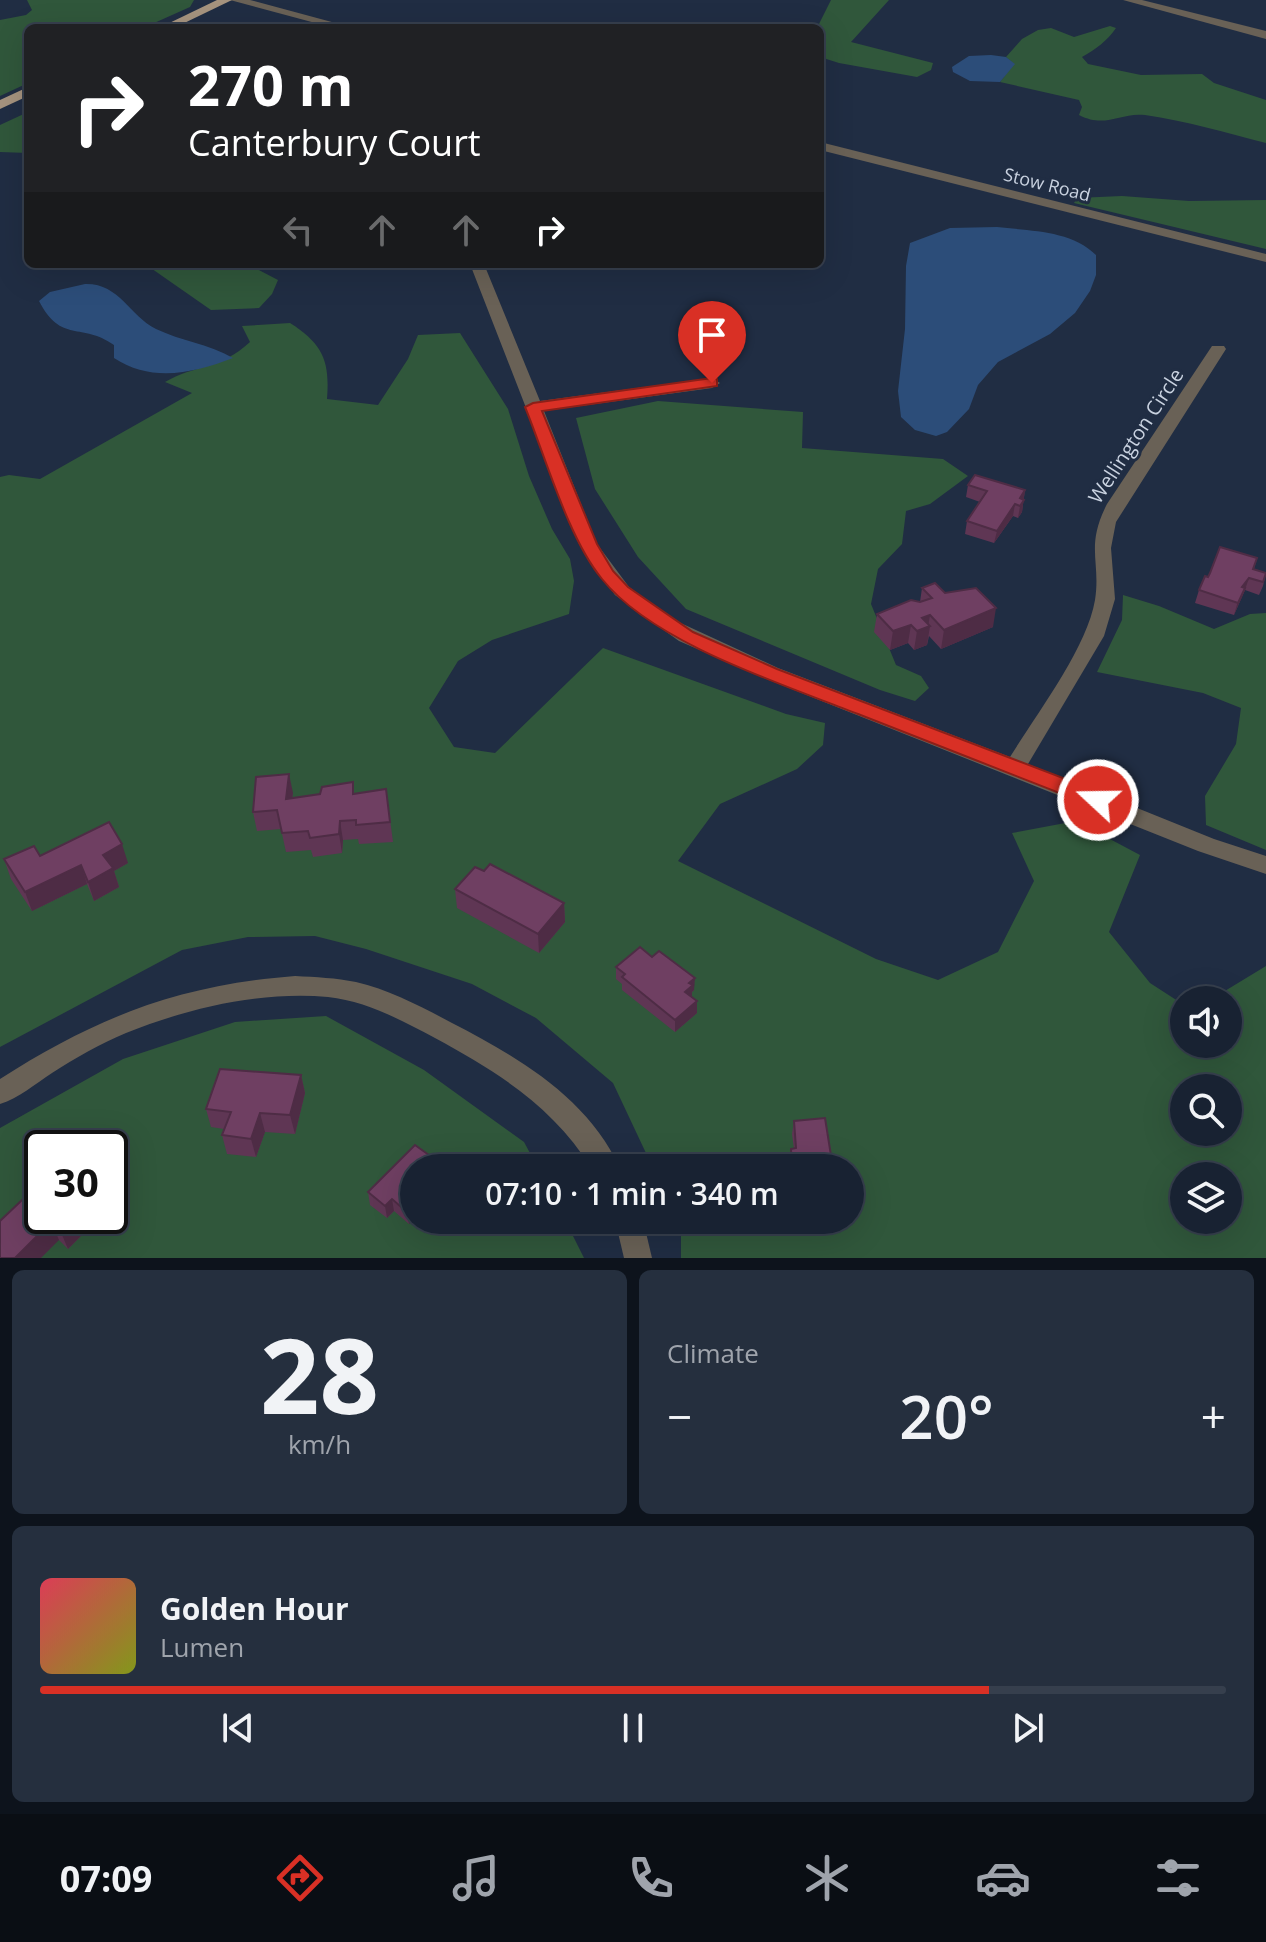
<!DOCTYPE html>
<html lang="en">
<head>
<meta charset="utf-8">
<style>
  body { margin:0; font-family:"Open Sans",sans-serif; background:#252f3e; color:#f1f3f6; height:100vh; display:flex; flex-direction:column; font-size:30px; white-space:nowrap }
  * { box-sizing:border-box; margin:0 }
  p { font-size:26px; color:#9fa4ac }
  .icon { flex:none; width:44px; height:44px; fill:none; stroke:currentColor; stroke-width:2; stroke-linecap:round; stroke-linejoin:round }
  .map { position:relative; height:1258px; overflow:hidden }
  .drawer { display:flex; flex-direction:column; gap:12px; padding:12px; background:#0d131c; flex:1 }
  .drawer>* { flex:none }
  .guide { position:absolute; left:24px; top:24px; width:800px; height:244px; border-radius:12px; box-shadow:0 8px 32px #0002,0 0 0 2px #363f4d; background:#202124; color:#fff; overflow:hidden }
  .buttons { position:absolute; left:1170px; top:986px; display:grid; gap:16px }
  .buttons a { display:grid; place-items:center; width:72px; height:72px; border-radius:50%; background:#182232; box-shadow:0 8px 32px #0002,0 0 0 2px #363f4d; font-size:40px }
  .speed { position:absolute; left:24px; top:1130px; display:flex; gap:16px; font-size:40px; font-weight:700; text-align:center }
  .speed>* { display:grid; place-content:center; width:104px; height:104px; border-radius:50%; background:#182232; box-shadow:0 8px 32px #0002,0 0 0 2px #363f4d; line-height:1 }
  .speed .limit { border:4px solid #111; border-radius:12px; background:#fff; color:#111 }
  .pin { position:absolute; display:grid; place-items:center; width:68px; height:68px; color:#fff; margin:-82px -34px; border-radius:50% 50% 50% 0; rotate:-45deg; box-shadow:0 0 8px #0007 }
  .pin .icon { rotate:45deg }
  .me { position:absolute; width:88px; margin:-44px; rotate:291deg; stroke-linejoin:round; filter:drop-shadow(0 0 6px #0008) }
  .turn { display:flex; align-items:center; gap:28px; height:168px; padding:0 32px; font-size:36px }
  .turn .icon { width:104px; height:104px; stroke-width:2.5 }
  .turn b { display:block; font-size:56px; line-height:68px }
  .lanes { display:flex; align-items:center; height:76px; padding:0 32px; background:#0003; justify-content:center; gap:40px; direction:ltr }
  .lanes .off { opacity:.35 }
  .big { font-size:60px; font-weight:600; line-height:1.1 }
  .drawer .widget { flex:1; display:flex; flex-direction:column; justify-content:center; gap:12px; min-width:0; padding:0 28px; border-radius:12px; background:#252f3e }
  .drawer .dial { align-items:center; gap:0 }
  .dial b { font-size:104px; line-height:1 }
  .song { display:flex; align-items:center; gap:24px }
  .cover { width:96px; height:96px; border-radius:12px; background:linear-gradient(135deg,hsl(350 70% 55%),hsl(70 70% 35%)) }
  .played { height:8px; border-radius:4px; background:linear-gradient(90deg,#d93025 80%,#363f4d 80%) }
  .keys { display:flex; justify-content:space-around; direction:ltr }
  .heat { display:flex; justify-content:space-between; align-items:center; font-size:44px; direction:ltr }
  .drawer .tiles { flex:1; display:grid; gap:12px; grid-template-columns:1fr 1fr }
  .widget:last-child { grid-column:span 2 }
  .trip { position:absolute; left:400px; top:1154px; width:464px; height:80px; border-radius:40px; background:#182232; box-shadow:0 8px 32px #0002,0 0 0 2px #363f4d; font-weight:600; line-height:80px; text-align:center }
  .dock { display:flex; height:128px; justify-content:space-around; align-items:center; background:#0a0e14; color:#9fa4ac }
  .dock .icon { width:56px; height:56px }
  .dock .current { color:#d93025 }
  .dock b { font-size:36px; color:#f1f3f6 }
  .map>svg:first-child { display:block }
</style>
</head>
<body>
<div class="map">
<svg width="1266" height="1258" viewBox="0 0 1266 1258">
  <rect width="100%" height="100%" fill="#202d43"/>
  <!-- green -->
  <g fill="#30573b" fill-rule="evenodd">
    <path d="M27 0H194L190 7 143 28H28V83L0 96V20L26 15 32 10Z"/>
    <path d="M831 0H889L851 42 933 63 931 70 917 77 839 63 820 57V28H817Z"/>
    <path d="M1110 26 1116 28C1107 41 1096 49 1082 57L1088 64 1141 75 1202 74 1214 83 1266 100V143C1227 133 1186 121 1145 115 1120 112 1106 129 1079 115L1082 107 1079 100 1000 82 1014 64 1006 57 1022 39 1038 30 1051 28 1074 37Z"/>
    <path d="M28 112V153L0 152V125Z"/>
    <path d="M1122 196 1189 201 1266 200V249L1074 203 1077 198Z"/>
    <path d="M145 264H247L278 280 272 294 259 308 211 310Z"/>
    <path d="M290 323C323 344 330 361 327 399L378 405 408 359 418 335 460 333 508 409 529 476 552 529 570 559 574 581 569 614 492 640 458 661 429 708 454 747 495 753 603 648 786 714 825 723 823 745 797 769 720 804 678 861 876 959 938 980 998 952 1034 881 1012 833 1076 821 1140 855 1109 932 1150 983 1184 1005V1044H1228V1000H1210L1266 966V1258H681V1229L677 1220H850V1168H653L613 1083 536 1018 472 984 366 949 315 936 248 937 182 950 0 1047V477L9 475 40 479 192 393 165 382C196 364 220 370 250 342L242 326ZM1184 1088H1228V1132H1184ZM1184 1176H1228V1220H1184Z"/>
    <path d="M658 401 803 412 802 448 943 459 968 476 930 504 906 511 902 544 878 569 871 604 896 665 921 676 929 688 915 701 880 690 686 609 638 557 595 489 576 418Z"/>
    <path d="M1123 595 1159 606 1214 629 1250 614 1266 613V850L1206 825 1205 796 1236 744 1241 708 1203 693 1097 672 1122 620Z"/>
    <path d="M326 1016 424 1070 524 1142 538 1168H414V1220H565L584 1258H0V1128L123 1059 235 1022ZM42 1148H110V1216H42Z"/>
  </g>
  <!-- water -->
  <g fill="#2c4d79">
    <path d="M991 55 1006 57 1015 64 1000 82 970 81 953 72 952 67 969 56Z"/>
    <path d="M997 227C1030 231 1071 230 1096 255V275L1090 291 1075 313 1050 334 998 362 978 385 969 409 947 432 936 436 915 430 901 417 898 391 905 329 906 266 910 243 950 228Z"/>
    <path d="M85 284C119 283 129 315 156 329 181 341 209 344 233 358 194 373 152 383 114 358V345C82 322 61 344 39 301L50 292Z"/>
  </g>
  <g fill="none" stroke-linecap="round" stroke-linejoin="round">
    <!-- minor -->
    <g fill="#696156" fill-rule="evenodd">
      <path d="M230 0H250L354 28H334Z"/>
      <path d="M1123 0H1142L1266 31V39Z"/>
      <path d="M820 142 1266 254V262L820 150Z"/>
      <path d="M470 264H484L540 401 712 378 720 383 712 388 544 411 597 544 629 587 672 619 778 668 1010 757C1036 715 1087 648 1095 600 1101 561 1085 547 1107 504L1212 346H1224L1226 349 1116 522 1111 548 1115 599 1104 636 1028 764 1214 839 1266 856V874L1198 851 764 678 679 641 615 595 579 544Z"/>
      <path d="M295 976C316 977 336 978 356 982 390 990 422 1007 452 1023 518 1057 587 1097 620 1168H591C554 1107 496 1071 435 1038 401 1020 366 1001 328 997 261 991 188 1008 126 1033 100 1044 75 1058 52 1073 35 1084 19 1098 0 1104V1079C97 1017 179 985 295 976Z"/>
      <path d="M615 1220H643L652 1258H624Z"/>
    </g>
    <!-- major -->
    <g fill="#a5937e" fill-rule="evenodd">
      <path d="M217 0H232L174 28H159Z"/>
      <path d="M28 87V96L0 109V100Z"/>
    </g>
  </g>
  <!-- wall -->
  <g fill="#5f3654">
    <path d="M968 485 1025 490 1022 512 1018 518 1013 516 994 543 965 534 967 521 980 502 966 497Z"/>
    <path d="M1257 558 1254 569 1266 573 1263 586 1259 595 1245 590 1234 615 1195 603 1199 590 1208 577Z"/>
    <path d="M922 588 945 593 993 627 941 649 929 636 927 645 914 650 908 643 890 650 874 632 877 614 920 602Z"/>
    <path d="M386 789 393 842 359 844 358 839 343 840 342 853 313 857 311 850 286 852 281 829 257 831 253 812 293 793 292 798 355 794Z"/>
    <path d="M40 856 128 863 114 871 119 887 94 901 87 884 32 911 11 879 4 859Z"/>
    <path d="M455 889 564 903 565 922 539 953 457 908Z"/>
    <path d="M652 957 694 990 692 992V997L697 1001V1013L675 1032 622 990V984L616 979V967Z"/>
    <path d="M301 1075 305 1093 295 1134 265 1132 256 1157 227 1154 222 1135 224 1129 211 1127 206 1109Z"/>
    <path d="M794 1121 833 1168H790L791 1149H794L792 1134Z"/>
    <path d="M414 1168 409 1224 394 1211 387 1218 370 1205 368 1192Z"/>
    <path d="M98 1219 68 1249 59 1240 0 1221Z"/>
    <path d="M423 1220H455L442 1235Z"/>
  </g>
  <!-- shaded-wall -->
  <g fill="#4e2c45">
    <path d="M1025 490 1022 512 1018 518 1020 506V498Z"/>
    <path d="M1015 504 1013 516 994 543 997 531Z"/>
    <path d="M1249 578 1245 590 1234 615 1242 587Z"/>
    <path d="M996 608 993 627 941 649 944 630Z"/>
    <path d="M930 615 928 627 930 626 927 645 914 650 917 631 922 618Z"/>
    <path d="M911 625 908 643 890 650 893 631Z"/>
    <path d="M289 774 293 793 289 818 286 799Z"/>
    <path d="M340 821 343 840 342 853 339 834Z"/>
    <path d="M122 844 128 863 114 871 119 887 94 901 88 882 103 855Z"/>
    <path d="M81 865 87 884 32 911 25 892Z"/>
    <path d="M564 903 565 922 539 953 538 934Z"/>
    <path d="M695 978 694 990 692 992V998L685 992 689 983Z"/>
    <path d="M697 1001V1013L675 1032V1020Z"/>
    <path d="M301 1075 305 1093 295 1134 290 1115Z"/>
    <path d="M260 1113 265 1132 256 1157 251 1139Z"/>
    <path d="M392 1199 394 1211 387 1218 385 1206Z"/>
    <path d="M414 1207 415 1220 409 1224 407 1212Z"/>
    <path d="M75 1216H96L98 1219 68 1249 60 1230Z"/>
    <path d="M442 1220H455L442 1235 440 1222Z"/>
    <path d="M51 1222 59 1240 41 1258H15Z"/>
  </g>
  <!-- building -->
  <g fill="#6f3f62" stroke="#4e2c45" stroke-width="2">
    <path d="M975 475 1025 490 1020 498 1024 500 1020 506 1015 504 997 531 967 521 987 491 968 485Z"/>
    <path d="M1220 547 1257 558 1253 569 1266 573 1263 582 1249 578 1242 587 1245 588 1238 603 1199 590 1205 576 1208 577 1210 573Z"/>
    <path d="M935 583 945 593 976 588 996 608 944 630 930 615 922 618 930 626 917 631 911 625 893 631 877 614 911 600 920 602 932 598 922 588Z"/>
    <path d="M289 774 286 799 320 794 322 787 353 782V794L386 789 390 822 356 825V820L340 821 339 834 310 838 308 831 282 833 277 810 253 812 256 777Z"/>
    <path d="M109 822 122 844 103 855 113 868 88 882 81 865 25 892 4 859 34 846 40 856Z"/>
    <path d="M490 864 564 903 538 934 455 889 475 867 484 871Z"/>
    <path d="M640 947 652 957 659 951 695 978 689 983 693 985 685 992 697 1001 675 1020 622 977 625 974 616 967Z"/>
    <path d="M220 1069 301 1075 290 1115 260 1113 251 1139 222 1135 231 1112 206 1109Z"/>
    <path d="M825 1118 833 1168H792L791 1149 796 1148 794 1121Z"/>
    <path d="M415 1145 447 1168H414V1207L407 1212 392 1199 385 1206 368 1192Z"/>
    <path d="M42 1181V1216H75L60 1230 51 1222 15 1258H0V1221Z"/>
  </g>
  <!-- route -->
  <path fill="#d93025" stroke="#8d1f18" stroke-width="2" d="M712 378 717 379V386L542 411 597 544 613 571 628 587 693 632 777 669 1105 794 1108 800 1105 805H1090C1013 775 935 744 858 714 782 684 653 643 602 579 568 538 546 458 525 407L533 403Z"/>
  <g text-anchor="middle" stroke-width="6" stroke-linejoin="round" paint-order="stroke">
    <!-- far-street labels -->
    <g font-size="18" fill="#c9d2e0" stroke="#202d43">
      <text transform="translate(1047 185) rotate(14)" y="6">Stow Road</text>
    </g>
    <!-- street labels -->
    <g font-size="20" fill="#c9d2e0" stroke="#202d43">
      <text transform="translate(1136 436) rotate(-57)" y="7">Wellington Circle</text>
    </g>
  </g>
</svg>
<div class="buttons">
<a><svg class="icon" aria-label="sound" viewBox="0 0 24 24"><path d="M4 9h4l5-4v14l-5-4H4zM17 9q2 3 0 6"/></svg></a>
<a><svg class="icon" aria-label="search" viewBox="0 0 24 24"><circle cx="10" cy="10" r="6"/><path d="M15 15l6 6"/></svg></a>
<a><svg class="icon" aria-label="layers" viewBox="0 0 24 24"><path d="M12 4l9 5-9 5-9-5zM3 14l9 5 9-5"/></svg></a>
</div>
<div class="speed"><div class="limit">30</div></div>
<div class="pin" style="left:712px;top:383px;background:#d93025"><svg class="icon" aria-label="arrive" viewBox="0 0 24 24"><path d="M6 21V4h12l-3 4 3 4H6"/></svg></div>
<svg class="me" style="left:1098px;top:800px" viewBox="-20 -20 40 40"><circle r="17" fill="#d93025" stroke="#fff" stroke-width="3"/><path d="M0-11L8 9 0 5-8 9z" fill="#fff"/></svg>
<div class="trip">07:10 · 1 min · 340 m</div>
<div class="guide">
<div class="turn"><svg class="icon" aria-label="right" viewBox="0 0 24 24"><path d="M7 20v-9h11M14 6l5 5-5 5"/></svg><div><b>270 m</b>Canterbury Court</div></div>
<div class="lanes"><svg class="icon off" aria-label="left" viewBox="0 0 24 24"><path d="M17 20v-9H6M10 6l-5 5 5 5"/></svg><svg class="icon off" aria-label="ahead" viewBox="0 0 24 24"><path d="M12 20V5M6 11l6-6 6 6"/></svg><svg class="icon off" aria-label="ahead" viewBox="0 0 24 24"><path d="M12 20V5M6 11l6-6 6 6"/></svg><svg class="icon" aria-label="right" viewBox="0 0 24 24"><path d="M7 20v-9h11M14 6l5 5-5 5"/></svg></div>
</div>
</div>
<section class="drawer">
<div class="tiles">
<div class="widget dial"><b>28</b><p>km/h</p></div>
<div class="widget"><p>Climate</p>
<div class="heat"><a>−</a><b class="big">20°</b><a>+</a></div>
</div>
<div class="widget">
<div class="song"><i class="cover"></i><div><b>Golden Hour</b><p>Lumen</p></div></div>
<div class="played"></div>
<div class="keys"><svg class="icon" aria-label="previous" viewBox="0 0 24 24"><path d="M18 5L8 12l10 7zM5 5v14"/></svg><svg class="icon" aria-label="pause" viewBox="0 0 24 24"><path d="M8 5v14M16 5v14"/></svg><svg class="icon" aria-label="next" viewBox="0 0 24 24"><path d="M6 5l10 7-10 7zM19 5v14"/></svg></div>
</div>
</div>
</section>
<nav class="dock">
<b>07:09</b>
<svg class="icon current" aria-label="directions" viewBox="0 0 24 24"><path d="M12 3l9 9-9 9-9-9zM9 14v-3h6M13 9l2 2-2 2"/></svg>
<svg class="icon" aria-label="music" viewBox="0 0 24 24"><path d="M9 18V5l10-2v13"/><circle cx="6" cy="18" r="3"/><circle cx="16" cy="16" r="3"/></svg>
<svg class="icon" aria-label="phone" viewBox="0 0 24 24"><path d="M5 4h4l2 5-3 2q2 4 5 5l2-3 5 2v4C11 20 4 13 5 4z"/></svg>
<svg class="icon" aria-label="climate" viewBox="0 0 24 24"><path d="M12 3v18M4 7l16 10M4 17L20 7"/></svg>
<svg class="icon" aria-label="car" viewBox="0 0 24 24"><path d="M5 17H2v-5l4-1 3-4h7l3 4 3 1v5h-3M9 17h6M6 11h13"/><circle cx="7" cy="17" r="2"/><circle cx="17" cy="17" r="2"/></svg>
<svg class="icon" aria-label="filters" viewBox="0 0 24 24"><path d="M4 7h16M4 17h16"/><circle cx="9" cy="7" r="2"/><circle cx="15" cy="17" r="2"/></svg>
</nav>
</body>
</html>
